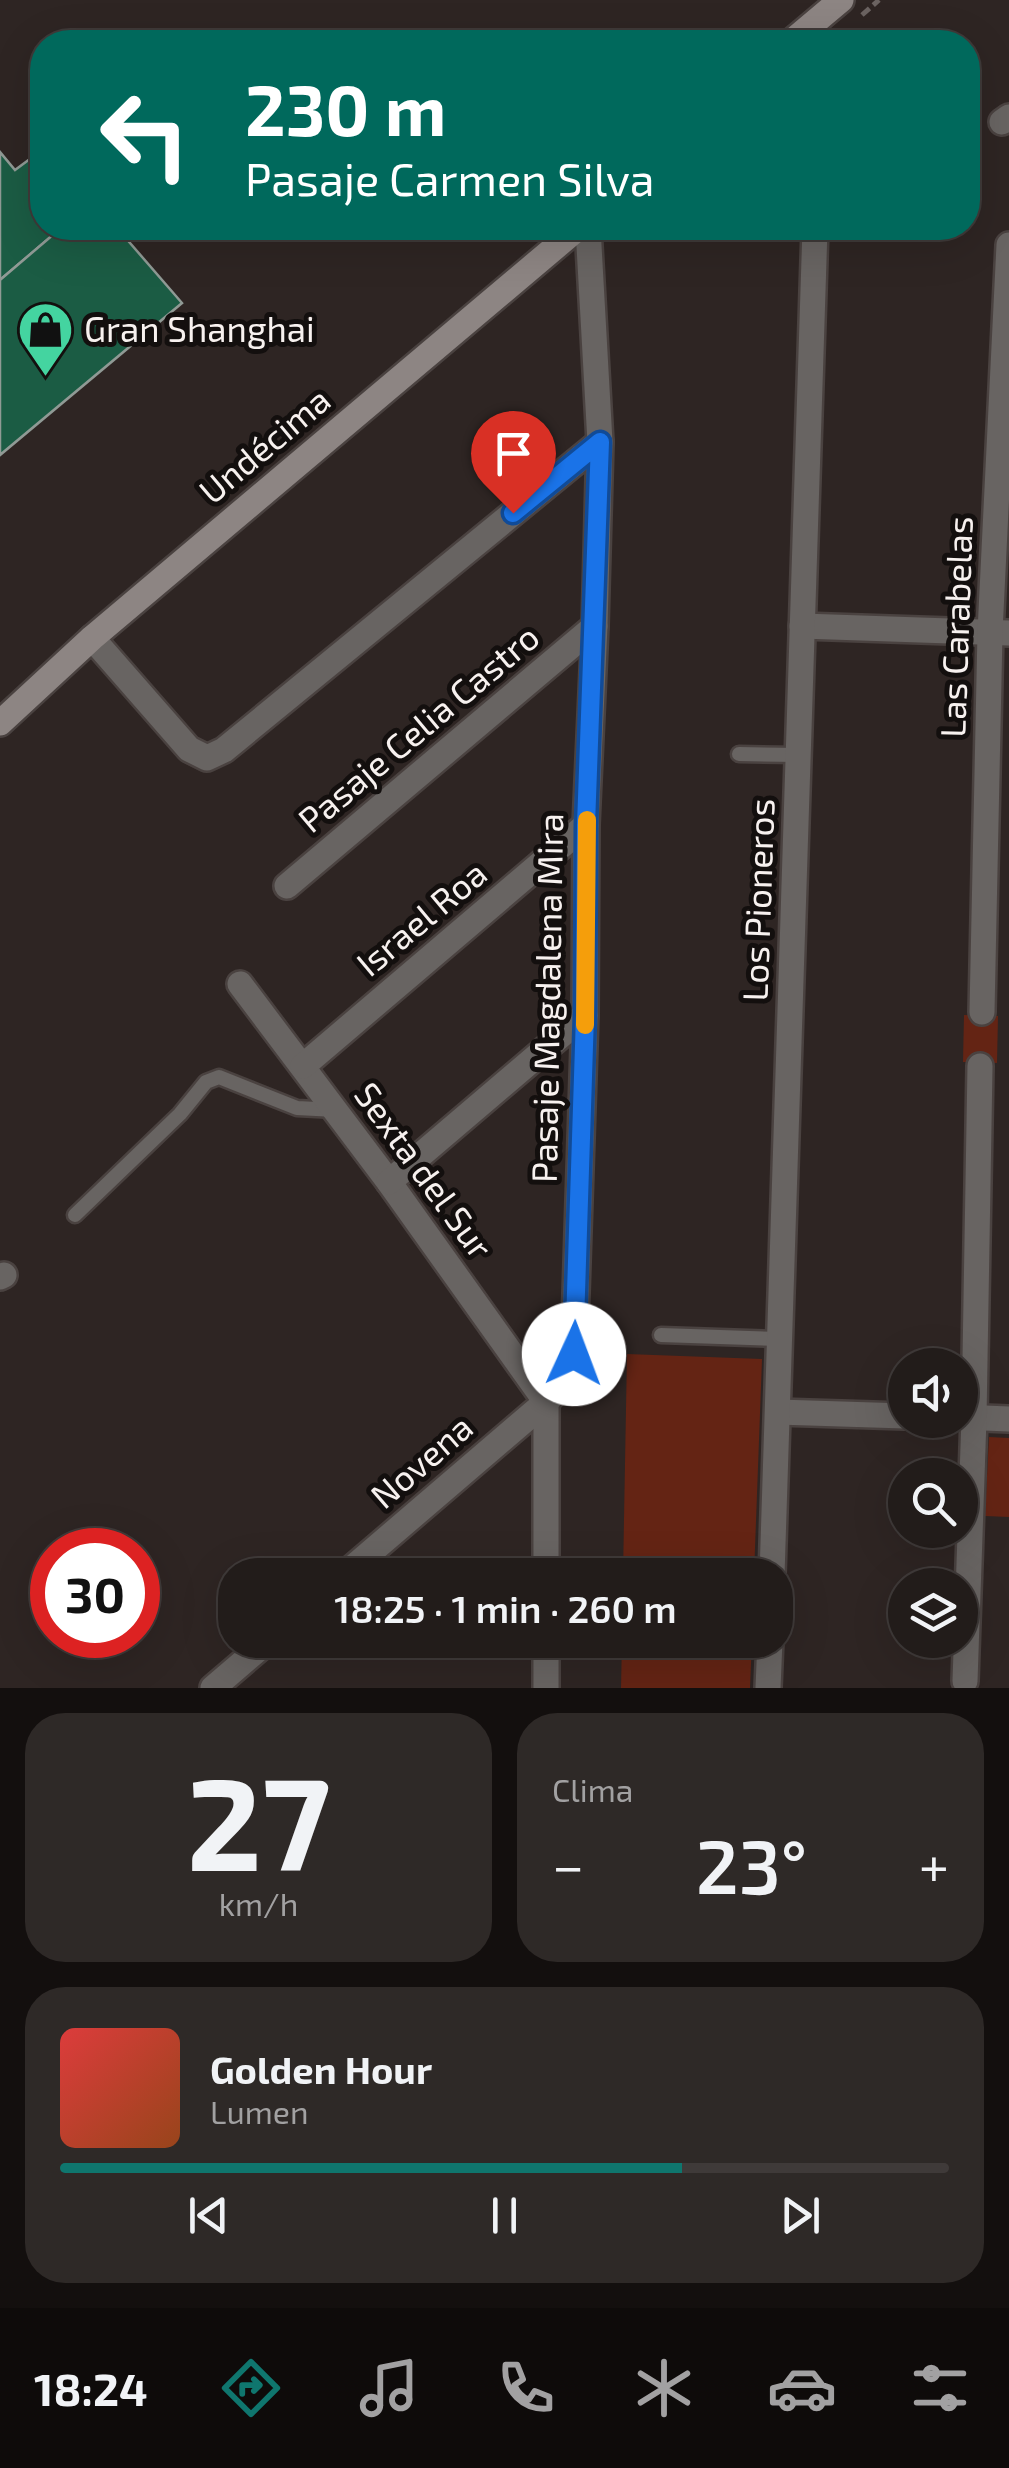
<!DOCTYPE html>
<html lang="es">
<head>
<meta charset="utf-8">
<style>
  body { margin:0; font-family:"Exo 2",sans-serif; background:#2e2927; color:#f1f3f6; height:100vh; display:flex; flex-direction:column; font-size:38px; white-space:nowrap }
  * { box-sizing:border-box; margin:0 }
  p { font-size:32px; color:#a2a1a2 }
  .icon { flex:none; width:55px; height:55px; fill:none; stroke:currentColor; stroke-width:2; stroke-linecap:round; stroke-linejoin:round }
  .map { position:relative; height:1688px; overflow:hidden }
  .side { display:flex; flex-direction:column; gap:25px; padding:25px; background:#130f0e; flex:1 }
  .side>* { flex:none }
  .guide { position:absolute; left:30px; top:30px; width:950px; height:210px; border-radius:40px; box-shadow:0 10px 40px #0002,0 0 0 2px #3f3a39; background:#00695c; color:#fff; overflow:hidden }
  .buttons { position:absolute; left:888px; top:1348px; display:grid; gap:20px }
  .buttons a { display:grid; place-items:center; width:90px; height:90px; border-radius:50%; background:#221c1a; box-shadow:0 10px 40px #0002,0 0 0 2px #3f3a39; font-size:50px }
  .speed { position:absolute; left:30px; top:1528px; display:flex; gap:20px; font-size:50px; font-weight:700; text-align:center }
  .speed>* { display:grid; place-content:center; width:130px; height:130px; border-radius:50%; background:#221c1a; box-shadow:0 10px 40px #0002,0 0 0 2px #3f3a39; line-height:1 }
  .speed .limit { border:15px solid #d22; background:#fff; color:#111 }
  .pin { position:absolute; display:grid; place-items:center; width:85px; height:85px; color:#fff; margin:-102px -42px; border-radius:50% 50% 50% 0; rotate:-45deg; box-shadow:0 0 10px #0007 }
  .pin .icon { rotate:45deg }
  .me { position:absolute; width:110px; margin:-55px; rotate:2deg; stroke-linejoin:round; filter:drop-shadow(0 0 8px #0008) }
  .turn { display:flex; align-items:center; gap:35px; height:210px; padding:0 50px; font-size:45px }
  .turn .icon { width:130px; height:130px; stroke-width:2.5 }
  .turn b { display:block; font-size:70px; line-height:85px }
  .big { font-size:75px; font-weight:600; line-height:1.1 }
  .side .card { flex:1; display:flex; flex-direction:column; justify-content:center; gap:15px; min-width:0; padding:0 35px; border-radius:40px; background:#2e2927 }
  .side .dial { align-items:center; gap:0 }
  .dial b { font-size:130px; line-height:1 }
  .song { display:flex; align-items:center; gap:30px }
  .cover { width:120px; height:120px; border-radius:15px; background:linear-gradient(135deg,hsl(0 70% 55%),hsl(20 70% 35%)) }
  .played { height:10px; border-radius:5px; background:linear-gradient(90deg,#0f766e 70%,#3f3a39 70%) }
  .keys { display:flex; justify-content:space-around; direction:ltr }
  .heat { display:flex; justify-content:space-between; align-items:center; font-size:55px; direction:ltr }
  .side .tiles { flex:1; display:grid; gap:25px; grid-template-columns:1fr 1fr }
  .card:last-child { grid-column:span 2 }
  .trip { position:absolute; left:218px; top:1558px; width:575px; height:100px; border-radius:40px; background:#221c1a; box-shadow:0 10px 40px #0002,0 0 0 2px #3f3a39; font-weight:600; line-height:100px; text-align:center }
  .dock { display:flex; height:160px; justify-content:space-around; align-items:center; background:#0e0b0a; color:#a2a1a2 }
  .dock .icon { width:70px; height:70px }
  .dock .current { color:#0f766e }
  .dock b { font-size:45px; color:#f1f3f6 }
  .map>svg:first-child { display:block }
</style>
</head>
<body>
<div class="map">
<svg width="1009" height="1688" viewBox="0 0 1009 1688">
  <rect width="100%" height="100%" fill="#2e2523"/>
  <!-- green -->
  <g fill="#642414">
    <path d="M964 1015 998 1016 997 1063 963 1062Z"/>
    <path d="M627 1354 762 1359 754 1575H623Z"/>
    <path d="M989 1437 1009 1438V1517L985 1516Z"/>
    <path d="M622 1640H752L750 1688H621Z"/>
  </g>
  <!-- building -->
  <g fill="#1b5c44" stroke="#909a95" stroke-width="2.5">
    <path d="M42 150V228H61L0 280V152L15 170Z"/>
    <path d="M61 228H117L182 303 0 455V280Z"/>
  </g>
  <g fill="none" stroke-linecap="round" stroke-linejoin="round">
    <defs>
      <g id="lane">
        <path d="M739 754 798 755"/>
        <path d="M75 1215 180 1114 206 1082 219 1077 297 1108 336 1110"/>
        <path d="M661 1335 780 1339"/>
      </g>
      <g id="street">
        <path d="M1002 122 1009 117"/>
        <path d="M802 626 1009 633"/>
        <path d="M92 638 189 749 207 758 224 750 600 442"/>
        <path d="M287 886 595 626"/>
        <path d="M240 984 389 1182 546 1402"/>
        <path d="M982 1012 990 632 1009 245"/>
        <path d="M303 1066 586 825"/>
        <path d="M389 1182 585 1015"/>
        <path d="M0 1277 4 1275"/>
        <path d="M778 1412 905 1416"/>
        <path d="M960 1417 1009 1419"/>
        <path d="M344 1575 546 1402 565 1382 574 1355 585 1015 586 825 595 626 600 442 588 228"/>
        <path d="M546 1575V1402"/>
        <path d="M772 1575 815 228"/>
        <path d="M965 1681 974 1418 980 1066"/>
        <path d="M213 1688 269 1640"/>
        <path d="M546 1688V1640"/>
        <path d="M768 1688 770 1640"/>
      </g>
      <g id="secondary">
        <path d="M791 42 841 0"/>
        <path d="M0 723 92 638 578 228"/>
      </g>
    </defs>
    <!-- lane casing -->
    <use href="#lane" stroke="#4a4240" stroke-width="19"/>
    <!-- street casing -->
    <use href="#street" stroke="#4a4240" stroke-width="30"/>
    <!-- secondary casing -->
    <use href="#secondary" stroke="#4a4240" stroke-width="30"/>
    <!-- path -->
    <path stroke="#6b6361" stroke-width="5" stroke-dasharray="10 5" stroke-linecap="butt" d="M862 15 879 0"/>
    <!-- lane -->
    <use href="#lane" stroke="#686462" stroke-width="14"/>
    <!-- street -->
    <use href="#street" stroke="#686462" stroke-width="25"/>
    <!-- secondary -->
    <use href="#secondary" stroke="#8d8583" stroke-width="25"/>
  </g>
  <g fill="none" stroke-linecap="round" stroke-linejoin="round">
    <defs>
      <path id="route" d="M513 513 600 442 586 825 585 1015 574 1354"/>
    </defs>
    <!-- route casing -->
    <use href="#route" stroke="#114b97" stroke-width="25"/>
    <!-- route -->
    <use href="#route" stroke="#1a73e8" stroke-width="18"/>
    <!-- slow -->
    <path stroke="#f59e0b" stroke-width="18" d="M585 1025 587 820"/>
  </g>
  <!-- icons -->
  <defs>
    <symbol id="shop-pin" viewBox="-11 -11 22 30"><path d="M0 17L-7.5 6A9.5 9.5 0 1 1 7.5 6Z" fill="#44d4a0" stroke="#130f0e"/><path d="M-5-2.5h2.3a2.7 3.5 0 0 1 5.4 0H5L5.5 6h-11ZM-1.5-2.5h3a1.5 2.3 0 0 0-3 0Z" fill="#111"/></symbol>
  </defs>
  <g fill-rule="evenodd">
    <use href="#shop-pin" x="14" y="298" width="63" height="86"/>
  </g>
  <g text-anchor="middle" stroke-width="10" stroke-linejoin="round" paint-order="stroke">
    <!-- poi labels -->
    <g font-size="35" fill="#f7f1ef" stroke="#130f0e" text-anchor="start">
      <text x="84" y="342">Gran Shanghai</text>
    </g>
    <!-- street labels -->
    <g font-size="35" fill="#f7f1ef" stroke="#130f0e">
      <text transform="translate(265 446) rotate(-40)" y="12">Undécima</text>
      <text transform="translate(957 627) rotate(-88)" y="12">Las Carabelas</text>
      <text transform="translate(419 729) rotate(-40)" y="12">Pasaje Celia Castro</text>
      <text transform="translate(759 900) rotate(-88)" y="12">Los Pioneros</text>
      <text transform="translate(422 919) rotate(-40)" y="12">Israel Roa</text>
      <text transform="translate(548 998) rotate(-89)" y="12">Pasaje Magdalena Mira</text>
      <text transform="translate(423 1171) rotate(54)" y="12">Sexta del Sur</text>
      <text transform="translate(422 1462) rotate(-41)" y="12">Novena</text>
    </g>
  </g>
</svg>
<div class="buttons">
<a><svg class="icon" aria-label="sound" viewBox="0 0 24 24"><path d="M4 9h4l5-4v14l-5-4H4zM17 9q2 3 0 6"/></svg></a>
<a><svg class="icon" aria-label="search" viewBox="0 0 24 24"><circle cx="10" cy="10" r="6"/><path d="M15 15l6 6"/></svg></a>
<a><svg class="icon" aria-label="layers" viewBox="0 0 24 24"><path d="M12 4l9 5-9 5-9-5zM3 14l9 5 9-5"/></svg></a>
</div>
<div class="speed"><div class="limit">30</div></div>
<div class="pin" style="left:513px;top:513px;background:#d93025"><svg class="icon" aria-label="arrive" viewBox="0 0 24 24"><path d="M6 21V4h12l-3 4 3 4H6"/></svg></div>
<svg class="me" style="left:574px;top:1354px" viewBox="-20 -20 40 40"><circle r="19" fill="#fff"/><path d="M0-13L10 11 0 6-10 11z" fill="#1a73e8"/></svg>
<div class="trip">18:25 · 1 min · 260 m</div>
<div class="guide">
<div class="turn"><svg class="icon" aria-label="left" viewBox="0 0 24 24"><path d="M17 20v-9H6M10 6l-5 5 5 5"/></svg><div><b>230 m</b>Pasaje Carmen Silva</div></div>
</div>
</div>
<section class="side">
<div class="tiles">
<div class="card dial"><b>27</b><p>km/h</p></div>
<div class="card"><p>Clima</p>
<div class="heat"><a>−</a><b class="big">23°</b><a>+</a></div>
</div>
<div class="card">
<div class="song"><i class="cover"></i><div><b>Golden Hour</b><p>Lumen</p></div></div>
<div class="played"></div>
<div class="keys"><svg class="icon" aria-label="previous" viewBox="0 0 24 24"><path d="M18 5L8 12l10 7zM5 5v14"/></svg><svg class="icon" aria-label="pause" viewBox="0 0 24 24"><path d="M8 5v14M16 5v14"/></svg><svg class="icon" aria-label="next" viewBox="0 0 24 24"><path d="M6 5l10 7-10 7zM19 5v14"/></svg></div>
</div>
</div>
</section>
<nav class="dock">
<b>18:24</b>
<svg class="icon current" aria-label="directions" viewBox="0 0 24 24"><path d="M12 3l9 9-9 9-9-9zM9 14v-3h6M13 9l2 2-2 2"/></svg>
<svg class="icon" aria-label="music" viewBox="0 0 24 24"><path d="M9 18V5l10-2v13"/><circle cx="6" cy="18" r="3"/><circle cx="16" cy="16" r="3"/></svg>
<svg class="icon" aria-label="phone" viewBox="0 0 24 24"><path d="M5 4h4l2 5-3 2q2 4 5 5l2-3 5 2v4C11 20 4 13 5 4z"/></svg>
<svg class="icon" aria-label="climate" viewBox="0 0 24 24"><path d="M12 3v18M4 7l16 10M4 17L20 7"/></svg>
<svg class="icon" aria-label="car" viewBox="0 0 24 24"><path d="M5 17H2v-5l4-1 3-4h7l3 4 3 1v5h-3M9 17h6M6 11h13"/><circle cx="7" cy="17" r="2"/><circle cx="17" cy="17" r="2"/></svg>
<svg class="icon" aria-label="filters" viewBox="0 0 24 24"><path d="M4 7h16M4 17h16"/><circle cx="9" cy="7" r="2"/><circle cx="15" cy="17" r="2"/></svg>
</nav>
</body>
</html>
